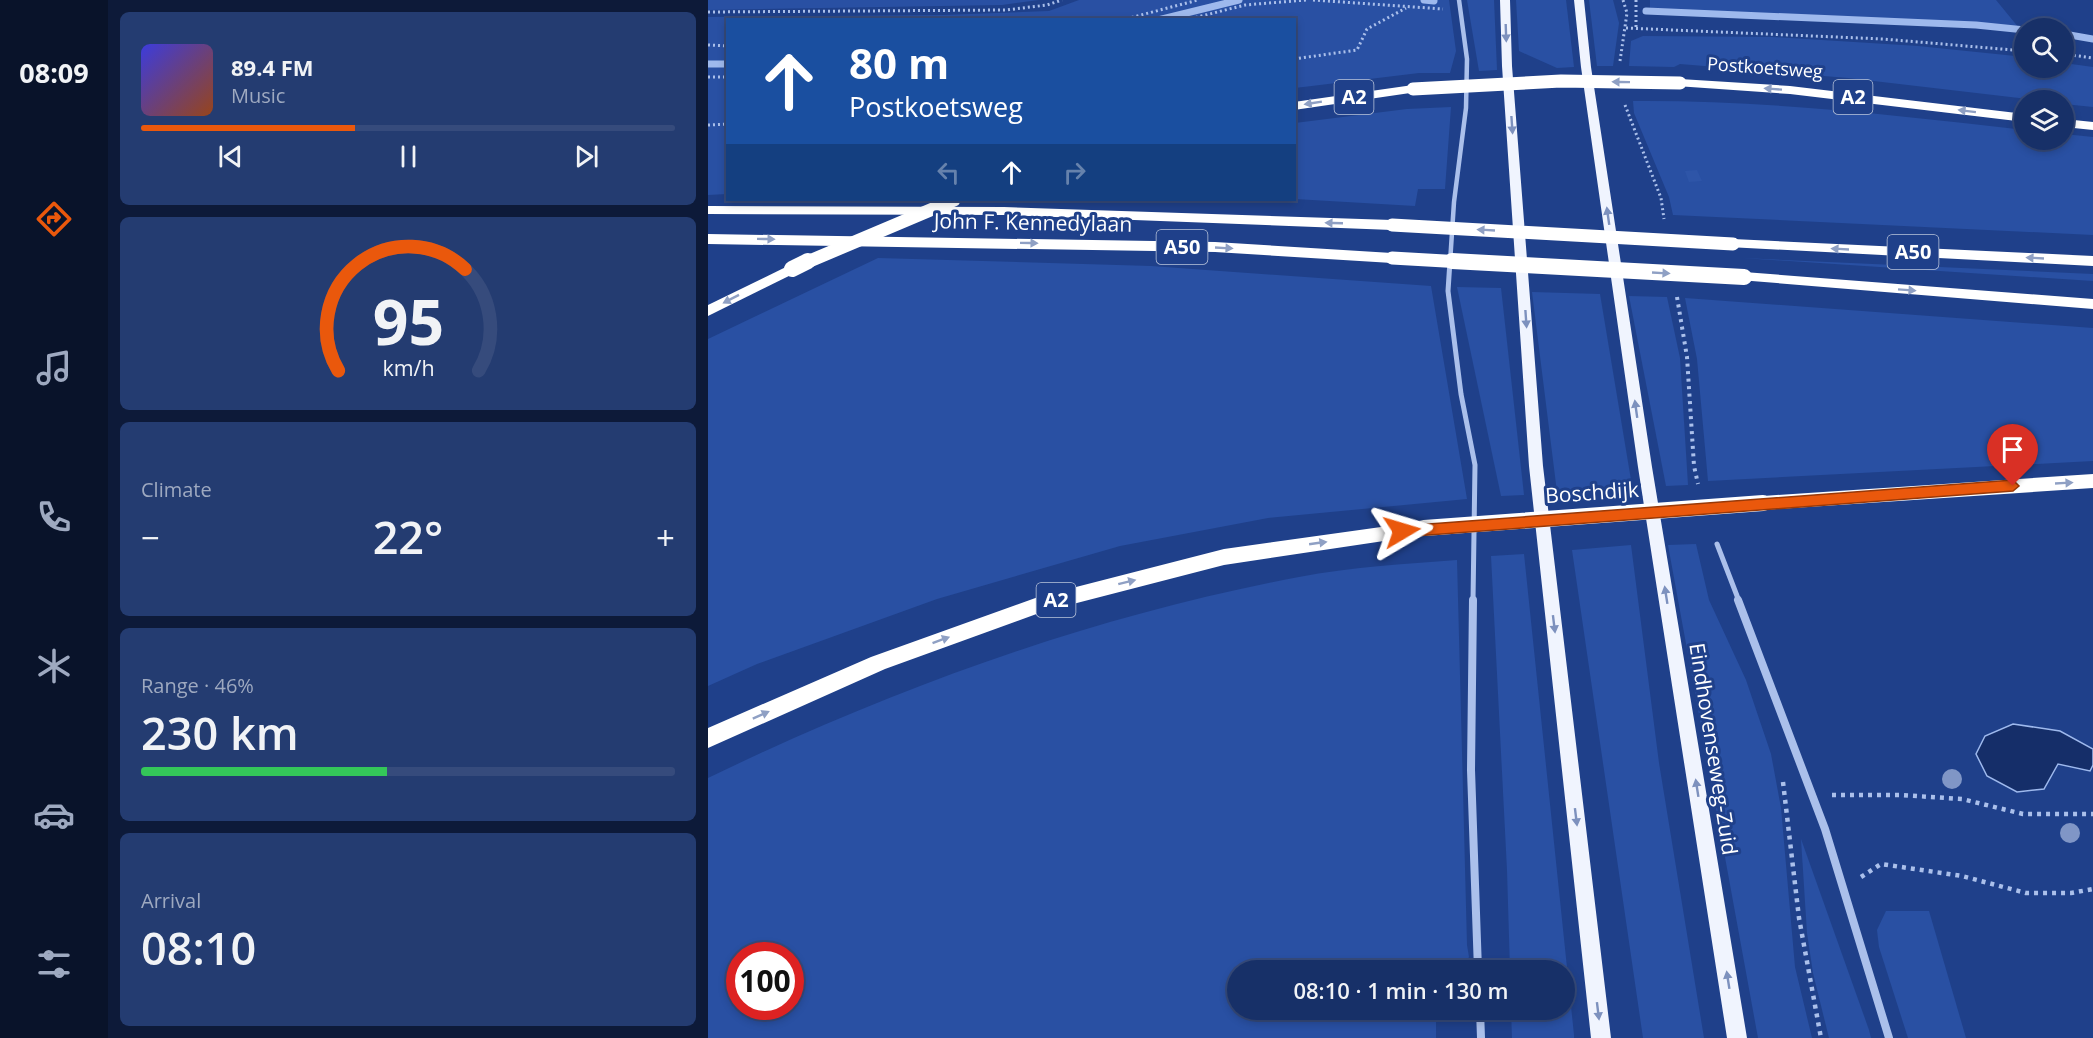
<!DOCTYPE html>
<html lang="en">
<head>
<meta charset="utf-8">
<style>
  body { margin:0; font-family:"Open Sans",sans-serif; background:#243c71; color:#f1f3f6; height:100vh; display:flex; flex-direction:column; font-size:22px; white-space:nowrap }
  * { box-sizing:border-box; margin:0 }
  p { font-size:20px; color:#9ea9c0 }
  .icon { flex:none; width:33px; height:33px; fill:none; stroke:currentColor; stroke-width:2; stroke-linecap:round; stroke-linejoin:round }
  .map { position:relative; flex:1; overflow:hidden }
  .drawer { display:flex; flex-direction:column; gap:12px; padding:12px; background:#0d1a39; width:600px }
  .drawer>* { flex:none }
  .guide { position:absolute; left:18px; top:18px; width:570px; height:183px; border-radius:0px; box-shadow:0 3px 9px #0003,0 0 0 2px #364b7c; background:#1a4fa0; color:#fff; overflow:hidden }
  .controls { position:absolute; left:1306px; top:18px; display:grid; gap:12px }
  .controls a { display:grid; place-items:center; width:60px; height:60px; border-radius:50%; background:#173068; box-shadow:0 3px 9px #0003,0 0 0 2px #364b7c; font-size:30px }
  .speed { position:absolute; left:18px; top:942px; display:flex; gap:12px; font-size:30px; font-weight:700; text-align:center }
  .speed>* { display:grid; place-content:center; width:78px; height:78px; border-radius:50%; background:#173068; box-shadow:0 3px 9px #0003,0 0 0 2px #364b7c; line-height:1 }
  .speed .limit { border:9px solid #d22; background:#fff; color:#111 }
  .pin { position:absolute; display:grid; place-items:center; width:51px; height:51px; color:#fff; margin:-62px -26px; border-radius:50% 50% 50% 0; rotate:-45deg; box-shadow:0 0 6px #0007 }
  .pin .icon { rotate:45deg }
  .me { position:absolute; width:66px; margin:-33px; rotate:83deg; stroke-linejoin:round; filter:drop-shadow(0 0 4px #0008) }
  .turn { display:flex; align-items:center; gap:21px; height:126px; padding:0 24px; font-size:27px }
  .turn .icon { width:78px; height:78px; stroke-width:2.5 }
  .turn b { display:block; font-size:42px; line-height:51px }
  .lanes { display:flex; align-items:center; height:57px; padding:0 24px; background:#0003; justify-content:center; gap:30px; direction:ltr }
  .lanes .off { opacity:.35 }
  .big { font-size:45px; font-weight:600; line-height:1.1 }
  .drawer .card { flex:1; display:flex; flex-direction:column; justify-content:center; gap:9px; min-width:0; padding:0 21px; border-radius:9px; background:#243c71 }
  .drawer .dial { align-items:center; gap:0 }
  .dial svg { height:156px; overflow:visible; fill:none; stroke:#364b7c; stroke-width:7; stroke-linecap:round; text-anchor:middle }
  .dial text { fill:#f1f3f6; stroke:none }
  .song { display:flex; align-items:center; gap:18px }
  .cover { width:72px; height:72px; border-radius:9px; background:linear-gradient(135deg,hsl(240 70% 55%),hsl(20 70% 35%)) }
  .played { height:6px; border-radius:3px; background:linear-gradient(90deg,#ea580c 40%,#364b7c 40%) }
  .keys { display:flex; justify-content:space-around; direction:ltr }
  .heat { display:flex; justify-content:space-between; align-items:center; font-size:33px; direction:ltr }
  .charge { height:9px; border-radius:4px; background:linear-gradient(90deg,#34c759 46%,#364b7c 0) }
  .trip { position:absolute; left:519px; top:960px; width:348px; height:60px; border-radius:30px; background:#173068; box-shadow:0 3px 9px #0003,0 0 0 2px #364b7c; font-weight:600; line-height:60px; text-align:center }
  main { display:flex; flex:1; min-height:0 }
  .menu { display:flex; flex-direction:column; width:108px; justify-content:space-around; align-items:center; background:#09132a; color:#9ea9c0 }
  .menu .icon { width:42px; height:42px }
  .menu .selected { color:#ea580c }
  .menu b { font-size:27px; color:#f1f3f6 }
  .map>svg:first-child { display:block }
</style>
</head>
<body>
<main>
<nav class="menu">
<b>08:09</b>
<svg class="icon selected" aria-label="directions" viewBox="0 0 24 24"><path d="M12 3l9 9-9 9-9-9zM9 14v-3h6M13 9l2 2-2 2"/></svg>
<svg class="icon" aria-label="music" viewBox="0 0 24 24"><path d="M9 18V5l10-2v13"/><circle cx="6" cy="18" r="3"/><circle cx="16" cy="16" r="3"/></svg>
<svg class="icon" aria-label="phone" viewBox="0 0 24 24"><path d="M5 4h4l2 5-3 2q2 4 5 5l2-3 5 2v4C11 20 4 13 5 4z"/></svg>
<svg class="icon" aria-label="climate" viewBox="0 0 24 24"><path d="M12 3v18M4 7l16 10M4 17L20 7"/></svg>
<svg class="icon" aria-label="car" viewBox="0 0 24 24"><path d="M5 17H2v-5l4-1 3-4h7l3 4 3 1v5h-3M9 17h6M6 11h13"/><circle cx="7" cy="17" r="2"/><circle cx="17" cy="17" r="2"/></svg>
<svg class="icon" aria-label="filters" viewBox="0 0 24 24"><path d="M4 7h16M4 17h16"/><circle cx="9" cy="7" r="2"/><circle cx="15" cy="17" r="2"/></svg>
</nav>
<section class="drawer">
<div class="card">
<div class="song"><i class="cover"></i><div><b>89.4 FM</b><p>Music</p></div></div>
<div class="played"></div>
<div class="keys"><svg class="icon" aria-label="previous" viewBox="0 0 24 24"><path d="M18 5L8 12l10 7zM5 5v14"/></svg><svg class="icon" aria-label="pause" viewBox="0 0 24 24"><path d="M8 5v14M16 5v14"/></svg><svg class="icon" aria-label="next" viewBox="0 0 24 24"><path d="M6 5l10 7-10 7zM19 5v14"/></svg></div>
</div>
<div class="card dial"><svg viewBox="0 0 100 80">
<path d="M14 69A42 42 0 1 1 86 69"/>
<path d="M14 69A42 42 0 0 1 79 17" stroke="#ea580c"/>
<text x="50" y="56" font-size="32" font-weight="700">95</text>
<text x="50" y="72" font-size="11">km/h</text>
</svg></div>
<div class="card"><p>Climate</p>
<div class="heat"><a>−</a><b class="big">22°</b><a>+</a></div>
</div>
<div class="card"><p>Range · 46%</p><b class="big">230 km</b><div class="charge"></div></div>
<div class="card"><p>Arrival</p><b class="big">08:10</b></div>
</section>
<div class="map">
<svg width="1385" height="1038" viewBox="0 0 1385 1038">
  <rect width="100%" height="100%" fill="#1f408a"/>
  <!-- green -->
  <g fill="#2950a3" fill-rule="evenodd">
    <path d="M0 0H331L294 5 0 10Z"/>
    <path d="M371 0H741L748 51 742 73H711L587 88 586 20H20L19 194 0 195V17L234 15 341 11Z"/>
    <path d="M759 0H786L789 70 771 71Z"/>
    <path d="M808 0H858L866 67 849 68 811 51Z"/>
    <path d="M881 0H905L911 23 905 66H889Z"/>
    <path d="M942 0H1288L1311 28 938 10 942 8Z"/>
    <path d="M935 36 1064 37 1210 46 1317 57V68H1356V63L1385 67V107L1356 104V100H1329L1140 78 972 64 966 67 921 66 923 41Z"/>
    <path d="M925 101C1056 100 1187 115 1317 130V140H1356V134L1385 137V235L965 215 961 197 926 113Z"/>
    <path d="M743 107 737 189H710L707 206 587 199V123L699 109Z"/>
    <path d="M170 258 443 266 723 286 759 499 560 518 412 546 229 599 49 664 0 686V339Z"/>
    <path d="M1034 258 1385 274V281Z"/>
    <path d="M749 287 793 288 816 495 793 496Z"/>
    <path d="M824 292 892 294 924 486 849 492Z"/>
    <path d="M921 296 959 297 972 358 980 485 958 486Z"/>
    <path d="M977 298 1385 328V461L1000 481 989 359Z"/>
    <path d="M988 544 1001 600 1038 680 1063 754 1073 808 1087 967 1104 1038H1050L960 545Z"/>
    <path d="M923 545 951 763 996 1038H935L864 550Z"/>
    <path d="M816 554 866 1035V1038H804L803 1010H856V970H802L799 870 783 556Z"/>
    <path d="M749 560 759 945 761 957 756 966 748 970H530V1010H728V1038H0V778C188 687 385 616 591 577 643 567 696 564 749 560ZM32 956H82V1006H32Z"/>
    <path d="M1093 839 1161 1030 1163 1038H1121L1105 973 1099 933Z"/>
    <path d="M1178 911H1221L1258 1038H1200L1171 947 1169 930Z"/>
  </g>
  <!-- water -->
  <path fill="#152e69" stroke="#9eb9ed" stroke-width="1.5" d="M1305 724 1352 731 1385 749V765L1382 771 1350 764 1336 789 1309 792 1279 776 1268 754 1277 736Z"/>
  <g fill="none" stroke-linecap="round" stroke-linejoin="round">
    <!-- stream -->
    <g stroke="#9eb9ed" stroke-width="7">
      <path d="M716 0 726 1"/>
      <path d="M938 11 1268 25 1317 30"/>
      <path d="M450 20 531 0"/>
      <path d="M1356 34 1385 39"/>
      <path d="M0 64H20"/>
    </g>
  </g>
  <!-- building -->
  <path fill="#2e55a8" d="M989 170 994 181 981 182 977 171Z"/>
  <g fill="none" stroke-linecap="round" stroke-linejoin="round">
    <!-- path-far2 -->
    <g stroke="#abc0eb" stroke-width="3" stroke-dasharray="2 3" stroke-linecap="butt">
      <path d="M605 0 735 9"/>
      <path d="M928 0V28"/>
      <path d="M0 12 298 10 339 5 354 0"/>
      <path d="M414 20 490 0"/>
      <path d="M478 20 537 5 598 0"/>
      <path d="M918 28 1175 39 1317 51"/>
      <path d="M0 45 20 46"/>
      <path d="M1356 54 1385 58"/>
      <path d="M586 59 649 50 659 29 698 8"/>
      <path d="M912 61 919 13 915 0"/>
      <path d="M0 77H20"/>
      <path d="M917 105 953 198 956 219"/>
      <path d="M0 125 20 124"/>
    </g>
    <!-- path-far1 -->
    <path stroke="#abc0eb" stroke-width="4" stroke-dasharray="3 4.5" stroke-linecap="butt" d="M969 297 979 357 986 466 990 484"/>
    <!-- path -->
    <g stroke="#abc0eb" stroke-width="4.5" stroke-dasharray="4 5" stroke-linecap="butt">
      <path d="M1075 782 1091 918 1113 1038"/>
      <path d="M1124 795H1193L1254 799 1315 814H1385"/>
      <path d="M1153 877 1173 864 1254 876 1318 893H1363L1385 889"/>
    </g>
    <!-- street-far2 -->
    <path stroke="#abc0eb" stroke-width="4.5" d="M742 263 746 202 758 108 759 59 751 0"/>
    <!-- street-far1 -->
    <g stroke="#abc0eb" stroke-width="5">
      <path d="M742 261 740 291 753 394 767 465 765 601"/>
      <path d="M1009 544 1031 601"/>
    </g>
    <!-- street -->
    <g stroke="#abc0eb" stroke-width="8">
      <path d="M765 600 763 770 770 970"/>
      <path d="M1030 600 1117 829 1181 1038"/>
      <path d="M772 1010 773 1038"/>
    </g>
    <!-- primary -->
    <g fill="#f0f4fe" fill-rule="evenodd">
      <path d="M792 0H802L804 66 835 466 903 1038H883L821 466 794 66Z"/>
      <path d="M866 0H876L883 67 944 467 1039 1038H1019L930 467 873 67Z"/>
    </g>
    <!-- highway -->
    <g fill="#fff" fill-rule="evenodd">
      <path d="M972 79 1082 86 1317 114V122L1082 94 968 86 966 83Z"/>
      <path d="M705 85 709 86 711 89 709 92 586 110V102Z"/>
      <path d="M1356 119 1385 122V130L1356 127Z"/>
      <path d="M0 206 296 207 684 220 691 225 684 230 296 215 0 214Z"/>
      <path d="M0 234 507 242 684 253 691 258 684 263 507 252 0 244Z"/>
      <path d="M1025 239 1385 256V266L1020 247 1018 244Z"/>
      <path d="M84 264 91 269 89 272 0 316V305Z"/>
      <path d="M1036 272 1385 299V309L1031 280 1029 277Z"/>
      <path d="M1385 474V488L1055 510 1049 508 1046 503 1049 498 1055 496Z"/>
      <path d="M716 521 722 523 725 528 722 533 716 535 516 565 334 612 177 669 0 748V728L163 657 333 596 516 549Z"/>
    </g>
    <!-- highway-bridge-far1 -->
    <g stroke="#fff" stroke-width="13">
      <path d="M705 89 853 81 972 83"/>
      <path d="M684 225 1025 244"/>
      <path d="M684 258 772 263"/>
      <path d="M97 263 246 200"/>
    </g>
    <!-- highway-bridge -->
    <g stroke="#fff" stroke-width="16">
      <path d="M744 261 1036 277"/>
      <path d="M84 269 100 261"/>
      <path d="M716 528 1055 503"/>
    </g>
  </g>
  <!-- trees -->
  <g fill="#8096c6">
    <circle cx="1244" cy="779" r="10"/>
    <circle cx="1362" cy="833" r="10"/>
  </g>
  <!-- one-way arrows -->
  <defs><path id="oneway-solid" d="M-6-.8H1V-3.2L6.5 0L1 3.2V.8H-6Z" transform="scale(1.5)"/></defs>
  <g fill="#7d91be">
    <use href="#oneway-solid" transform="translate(798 33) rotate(88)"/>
    <use href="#oneway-solid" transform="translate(804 125) rotate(86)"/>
    <use href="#oneway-solid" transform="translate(900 216) rotate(-98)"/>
    <use href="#oneway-solid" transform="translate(818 319) rotate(86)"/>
    <use href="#oneway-solid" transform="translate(928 409) rotate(-98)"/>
    <use href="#oneway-solid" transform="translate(958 595) rotate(-99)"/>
    <use href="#oneway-solid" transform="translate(846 624) rotate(83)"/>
    <use href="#oneway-solid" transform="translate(989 788) rotate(-99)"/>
    <use href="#oneway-solid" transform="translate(868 817) rotate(83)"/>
    <use href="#oneway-solid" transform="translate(1020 980) rotate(-99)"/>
    <use href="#oneway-solid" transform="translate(890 1011) rotate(83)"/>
  </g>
  <g fill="#8fa0c4">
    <use href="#oneway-solid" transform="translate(913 82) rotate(-179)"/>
    <use href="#oneway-solid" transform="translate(1065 89) rotate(-176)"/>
    <use href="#oneway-solid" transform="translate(605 103) rotate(171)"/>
    <use href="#oneway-solid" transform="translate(1259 111) rotate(-173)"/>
    <use href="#oneway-solid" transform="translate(626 223) rotate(-178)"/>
    <use href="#oneway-solid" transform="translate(778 230) rotate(-177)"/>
    <use href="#oneway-solid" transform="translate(58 239) rotate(1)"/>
    <use href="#oneway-solid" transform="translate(321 243) rotate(1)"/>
    <use href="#oneway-solid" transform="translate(516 248) rotate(3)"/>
    <use href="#oneway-solid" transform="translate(1132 249) rotate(-177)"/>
    <use href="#oneway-solid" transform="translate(1327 258) rotate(-177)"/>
    <use href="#oneway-solid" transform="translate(953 273) rotate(3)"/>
    <use href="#oneway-solid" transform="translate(1199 290) rotate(4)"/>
    <use href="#oneway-solid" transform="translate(23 299) rotate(153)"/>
    <use href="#oneway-solid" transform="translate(1356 483) rotate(-3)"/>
    <use href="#oneway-solid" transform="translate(610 543) rotate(-8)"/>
    <use href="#oneway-solid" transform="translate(419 582) rotate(-14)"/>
    <use href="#oneway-solid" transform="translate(233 640) rotate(-20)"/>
    <use href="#oneway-solid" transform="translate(53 715) rotate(-24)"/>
  </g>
  <!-- route -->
  <path fill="#ea580c" stroke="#983908" stroke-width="1.5" d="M1305 480 1311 486 1305 491 694 537 687 531 694 526Z"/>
  <g text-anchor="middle" stroke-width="6" stroke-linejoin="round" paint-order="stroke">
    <!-- far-street labels -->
    <g font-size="18" fill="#fff" stroke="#1f408a">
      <text transform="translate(1057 68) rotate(4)" y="6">Postkoetsweg</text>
    </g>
    <!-- shield labels -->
    <g fill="#1f408a" stroke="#bcc6dc" stroke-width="1.5">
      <rect x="626.5" y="80" width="39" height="34" rx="4.5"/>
      <rect x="1125.5" y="80" width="39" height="34" rx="4.5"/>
      <rect x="448.5" y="230" width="51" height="34" rx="4.5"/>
      <rect x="1179.5" y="235" width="51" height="34" rx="4.5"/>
      <rect x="328.5" y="583" width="39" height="34" rx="4.5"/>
    </g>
    <g font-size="20" font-weight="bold" fill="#fff">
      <text x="646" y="104">A2</text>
      <text x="1145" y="104">A2</text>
      <text x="474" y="254">A50</text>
      <text x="1205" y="259">A50</text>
      <text x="348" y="607">A2</text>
    </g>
    <!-- street labels -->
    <g font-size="21" fill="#fff" stroke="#1f408a">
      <text transform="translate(325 223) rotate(1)" y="7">John F. Kennedylaan</text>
      <text transform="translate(884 493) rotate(-4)" y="7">Boschdijk</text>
      <text transform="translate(1005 749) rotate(81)" y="7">Eindhovenseweg-Zuid</text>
    </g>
  </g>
</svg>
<div class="controls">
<a><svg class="icon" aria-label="search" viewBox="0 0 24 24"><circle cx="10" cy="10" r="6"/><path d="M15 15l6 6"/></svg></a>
<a><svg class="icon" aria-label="layers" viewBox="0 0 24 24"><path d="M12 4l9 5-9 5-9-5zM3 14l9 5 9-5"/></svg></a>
</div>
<div class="speed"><div class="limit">100</div></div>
<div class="pin" style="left:1305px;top:486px;background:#d93025"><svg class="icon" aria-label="arrive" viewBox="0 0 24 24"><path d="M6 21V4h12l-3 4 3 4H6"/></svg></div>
<svg class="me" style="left:694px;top:531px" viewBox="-20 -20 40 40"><path d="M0-17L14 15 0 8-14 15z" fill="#ea580c" stroke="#fff" stroke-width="4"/></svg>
<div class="trip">08:10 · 1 min · 130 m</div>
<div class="guide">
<div class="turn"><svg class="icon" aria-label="ahead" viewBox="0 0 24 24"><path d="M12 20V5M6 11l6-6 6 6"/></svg><div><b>80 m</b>Postkoetsweg</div></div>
<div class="lanes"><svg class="icon off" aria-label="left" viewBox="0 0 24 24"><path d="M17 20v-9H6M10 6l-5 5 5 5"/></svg><svg class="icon" aria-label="ahead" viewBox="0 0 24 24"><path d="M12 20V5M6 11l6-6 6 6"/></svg><svg class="icon off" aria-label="right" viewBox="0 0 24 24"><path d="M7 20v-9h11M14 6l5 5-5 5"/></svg></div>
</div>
</div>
</main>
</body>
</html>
